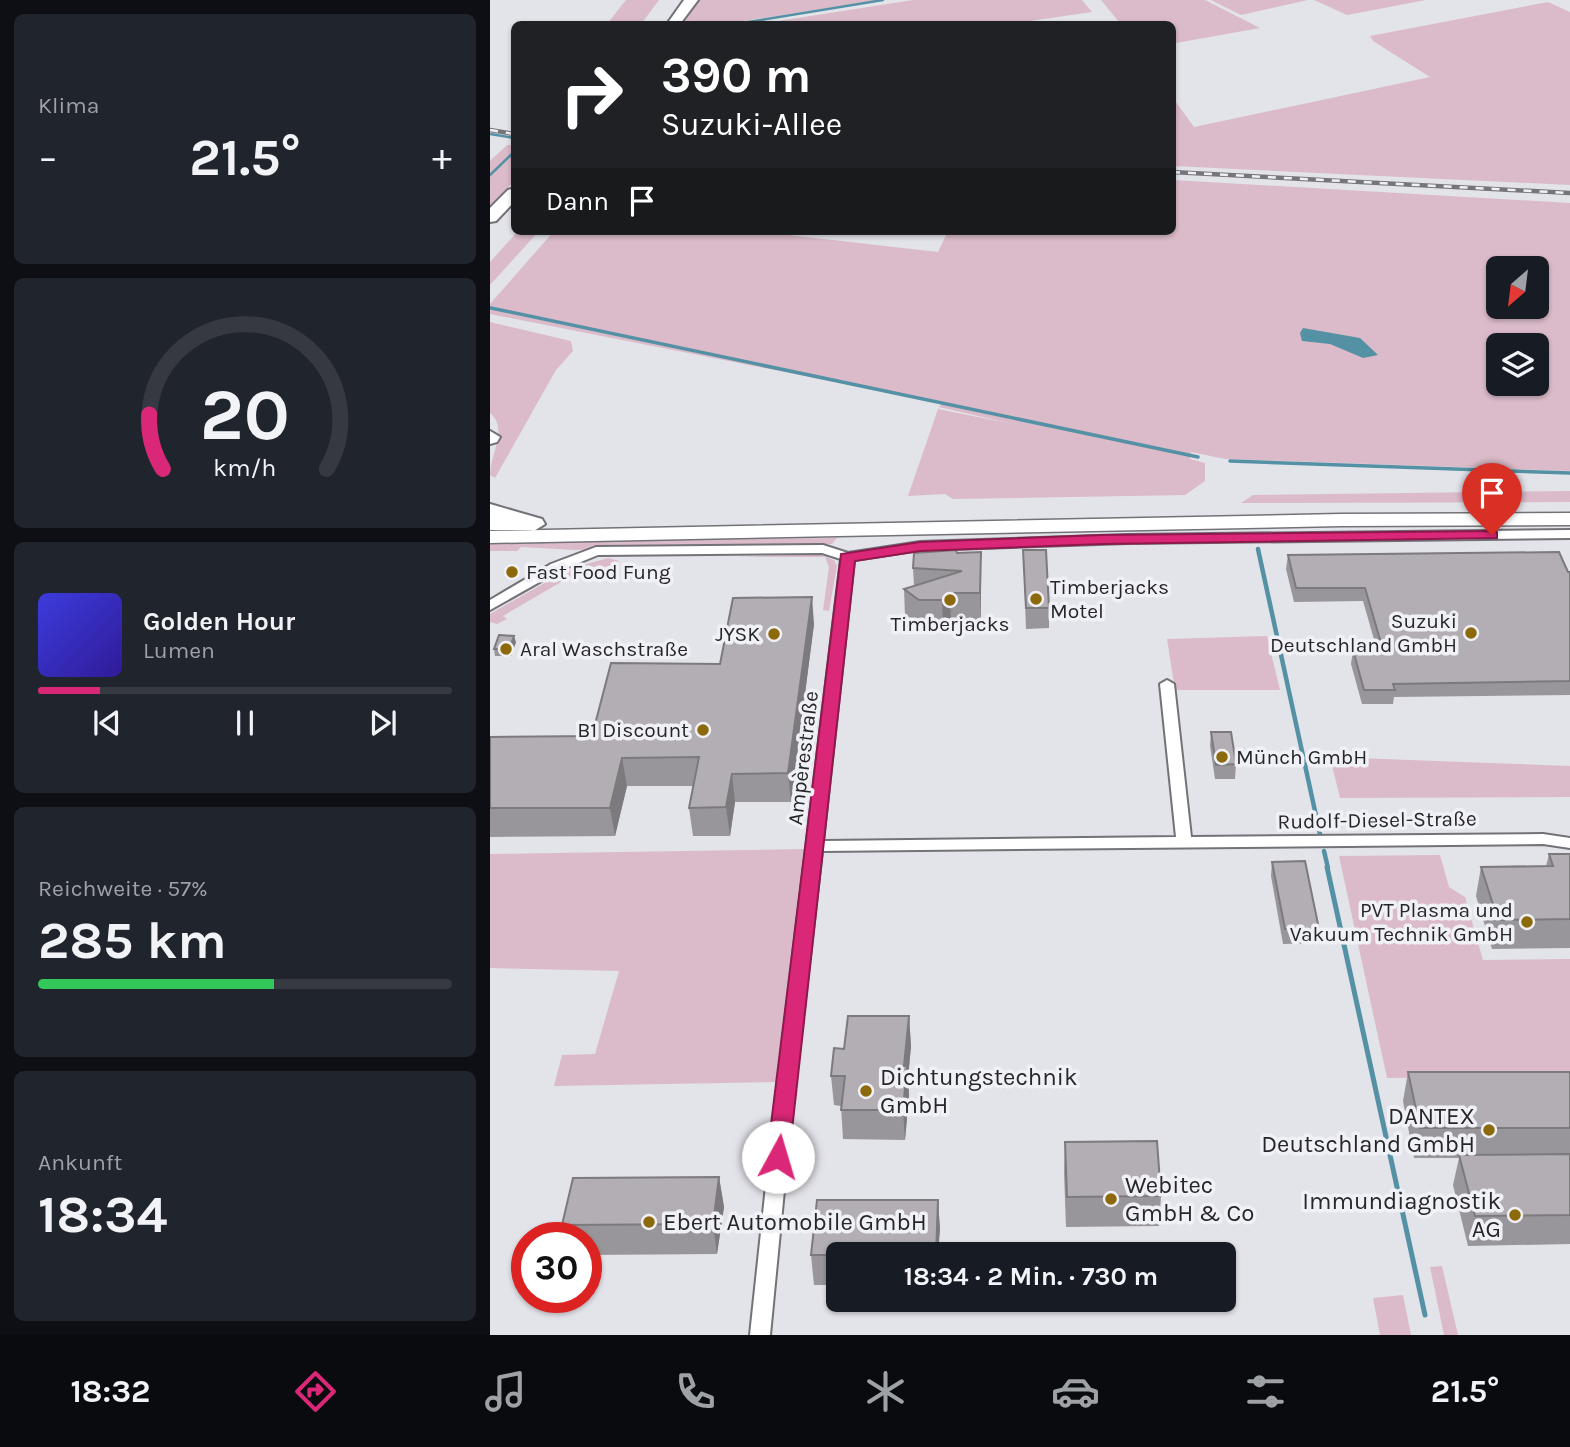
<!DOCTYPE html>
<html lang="de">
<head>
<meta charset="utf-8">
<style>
  body { margin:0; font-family:Karla,sans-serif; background:#20242c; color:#f1f3f6; height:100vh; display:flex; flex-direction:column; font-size:26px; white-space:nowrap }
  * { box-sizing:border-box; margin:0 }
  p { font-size:23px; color:#9ea1a6 }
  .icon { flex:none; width:38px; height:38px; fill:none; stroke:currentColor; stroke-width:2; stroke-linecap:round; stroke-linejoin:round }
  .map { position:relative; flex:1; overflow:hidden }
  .panel { display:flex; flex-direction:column; gap:14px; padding:14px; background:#0d0f14; width:490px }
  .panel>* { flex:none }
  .guide { position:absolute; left:21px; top:21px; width:665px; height:214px; border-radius:10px; box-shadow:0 2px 5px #0004; background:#202124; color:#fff; overflow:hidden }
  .needle { width:46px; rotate:208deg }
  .tools { position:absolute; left:996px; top:256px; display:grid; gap:14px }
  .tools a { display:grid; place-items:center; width:63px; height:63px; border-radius:10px; background:#171b24; box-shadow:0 2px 5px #0004; font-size:35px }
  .speed { position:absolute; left:21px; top:1222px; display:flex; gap:14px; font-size:35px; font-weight:700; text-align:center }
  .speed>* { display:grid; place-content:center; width:91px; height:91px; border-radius:50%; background:#171b24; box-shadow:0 2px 5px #0004; line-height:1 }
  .speed .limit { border:10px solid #d22; background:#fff; color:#111 }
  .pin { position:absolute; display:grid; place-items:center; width:60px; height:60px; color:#fff; margin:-72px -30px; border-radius:50% 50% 50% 0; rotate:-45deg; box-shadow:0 0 7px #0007 }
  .pin .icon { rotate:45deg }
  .me { position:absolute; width:77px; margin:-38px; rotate:6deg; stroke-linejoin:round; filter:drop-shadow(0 0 5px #0008) }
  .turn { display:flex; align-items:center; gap:24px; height:147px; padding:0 35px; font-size:32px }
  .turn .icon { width:91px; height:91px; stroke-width:2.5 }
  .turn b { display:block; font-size:49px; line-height:60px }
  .then { display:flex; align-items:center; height:66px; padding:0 35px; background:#0003; gap:14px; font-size:26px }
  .big { font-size:52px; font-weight:700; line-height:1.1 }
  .panel .widget { flex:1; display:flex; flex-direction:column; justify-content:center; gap:10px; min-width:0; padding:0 24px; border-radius:10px; background:#20242c }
  .panel .dial { align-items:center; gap:0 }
  .dial svg { height:182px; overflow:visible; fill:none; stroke:#363941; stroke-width:7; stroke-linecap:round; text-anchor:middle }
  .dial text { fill:#f1f3f6; stroke:none }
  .song { display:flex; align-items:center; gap:21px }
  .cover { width:84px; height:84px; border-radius:10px; background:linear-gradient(135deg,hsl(240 70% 55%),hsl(250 70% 35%)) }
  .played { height:7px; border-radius:4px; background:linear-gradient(90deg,#db2777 15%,#363941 15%) }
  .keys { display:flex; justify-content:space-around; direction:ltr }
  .heat { display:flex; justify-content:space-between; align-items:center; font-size:38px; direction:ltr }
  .charge { height:10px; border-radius:5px; background:linear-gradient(90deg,#34c759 57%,#363941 0) }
  .trip { position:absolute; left:336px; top:1242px; width:410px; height:70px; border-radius:10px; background:#171b24; box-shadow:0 2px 5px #0004; font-weight:700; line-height:70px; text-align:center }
  .menu { display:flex; height:112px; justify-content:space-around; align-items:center; background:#090b0e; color:#9ea1a6 }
  .menu .icon { width:49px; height:49px }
  .menu .selected { color:#db2777 }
  .menu b { font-size:32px; color:#f1f3f6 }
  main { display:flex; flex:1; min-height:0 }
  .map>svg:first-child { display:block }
</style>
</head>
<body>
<main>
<section class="panel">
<div class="widget"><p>Klima</p>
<div class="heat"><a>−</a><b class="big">21.5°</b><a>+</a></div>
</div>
<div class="widget dial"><svg viewBox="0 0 100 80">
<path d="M14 69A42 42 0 1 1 86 69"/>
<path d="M14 69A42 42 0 0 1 8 45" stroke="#db2777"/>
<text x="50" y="56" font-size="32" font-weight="700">20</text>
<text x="50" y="72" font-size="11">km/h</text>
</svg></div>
<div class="widget">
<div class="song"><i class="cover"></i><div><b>Golden Hour</b><p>Lumen</p></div></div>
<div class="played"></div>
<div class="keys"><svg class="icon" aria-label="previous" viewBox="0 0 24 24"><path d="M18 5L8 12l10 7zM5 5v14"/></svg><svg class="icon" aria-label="pause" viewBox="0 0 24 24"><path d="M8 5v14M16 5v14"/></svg><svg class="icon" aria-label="next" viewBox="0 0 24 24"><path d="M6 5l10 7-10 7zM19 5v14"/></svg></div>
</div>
<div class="widget"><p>Reichweite · 57%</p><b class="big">285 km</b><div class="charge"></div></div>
<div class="widget"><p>Ankunft</p><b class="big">18:34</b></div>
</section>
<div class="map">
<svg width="1080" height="1335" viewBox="0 0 1080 1335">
  <rect width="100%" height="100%" fill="#e3e3ea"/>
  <!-- green -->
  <g fill="#dbbbc9" fill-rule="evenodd">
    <path d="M136 0H169L151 24H117Z"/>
    <path d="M209 0H387L235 24H193Z"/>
    <path d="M423 0H592L602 12 520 24H268Z"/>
    <path d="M611 0H715L770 28 686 43 683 41 682 24 630 23Z"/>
    <path d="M721 0H818L751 15Z"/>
    <path d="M824 0H936L857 15Z"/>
    <path d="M1058 2 1080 12V185L683 166V98L704 127 940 77 883 41 880 36Z"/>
    <path d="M17 145H24V181L0 207V161Z"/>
    <path d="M683 180 1080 203V471L735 459 701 452 700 459 715 463V481L695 495 463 499 455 494 418 496 448 409 523 424 449 407 452 403 0 314V304L64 231H264L448 252 458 231H682ZM1008 268H1046V306H1008ZM1008 345H1046V383H1008Z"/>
    <path d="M28 231H49L0 285V262Z"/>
    <path d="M0 322 81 341 83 351 66 370 5 478 0 475C0 454 19 429 0 413Z"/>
    <path d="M1080 491V502L751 503 763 495Z"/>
    <path d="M347 538 342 544 84 550 31 547 27 551H0V541Z"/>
    <path d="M328 554 344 560 347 566 339 611 333 610 339 567 335 557H248Z"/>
    <path d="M118 558 129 561 124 566 88 577 83 575 13 616 17 619 7 624 0 622V614L79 569Z"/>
    <path d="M777 636 790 690H685L677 639Z"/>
    <path d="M840 757 1080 766V797L850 798Z"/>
    <path d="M315 849 286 1082 64 1086 72 1055 105 1054 129 971 0 968V854Z"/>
    <path d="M950 855 959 887 975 897 993 960 1080 959V1076L897 1078 849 856Z"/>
    <path d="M952 1266 968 1335H954L940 1267Z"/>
    <path d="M913 1295 921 1335H890L883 1298Z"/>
  </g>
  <!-- water -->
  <path fill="#5591a4" d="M813 328 870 338 888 355 873 358 840 344 812 341 810 333Z"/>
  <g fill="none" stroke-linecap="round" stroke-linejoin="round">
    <!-- stream-far3 -->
    <g stroke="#5591a4" stroke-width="2.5">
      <path d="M246 24 393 0"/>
      <path d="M0 134 24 138"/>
      <path d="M0 175 24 152"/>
    </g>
    <!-- stream-far2 -->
    <g stroke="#5591a4" stroke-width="3.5">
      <path d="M1 308 708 457"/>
      <path d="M740 461 1080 473"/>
    </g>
    <!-- stream-far1 -->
    <g stroke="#5591a4" stroke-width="4.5">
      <path d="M768 549 830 834"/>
      <path d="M834 851 838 868"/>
    </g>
    <!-- stream -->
    <path stroke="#5591a4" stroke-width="5" d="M837 867 935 1315"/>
    <defs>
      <path id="minor" d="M1080 530V538L638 543 430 550 364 560 333 841 686 837 670 684 677 680 684 684 701 837 1053 834 1080 838V848L1053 844 332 851 299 1139 280 1335H260L281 1139 351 559 332 553 108 555 71 570 0 610V600L61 564 106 547 333 545 358 553 430 542 638 535Z"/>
      <path id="primary" d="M0 518H44L53 524 44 530H0Z"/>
      <path id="trunk" d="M1080 513V525L851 526 0 543V531L851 514Z"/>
      <g id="motorway">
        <path d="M194 0H208L190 24H177Z"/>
        <path d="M24 188V202L6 221 0 222V208L18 190Z"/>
        <path d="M0 431 10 437 7 442 0 444Z"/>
        <path d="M0 504 52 519 55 524 44 531 0 518Z"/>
      </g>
    </defs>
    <!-- minor casing -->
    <use href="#minor" stroke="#727278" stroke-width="4"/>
    <!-- primary casing -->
    <use href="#primary" stroke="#727278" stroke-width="3"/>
    <!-- trunk casing -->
    <use href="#trunk" stroke="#727278" stroke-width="3"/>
    <!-- motorway casing -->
    <use href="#motorway" stroke="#727278" stroke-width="4"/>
    <!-- minor -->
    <use href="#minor" fill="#fff" fill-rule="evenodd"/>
    <!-- primary -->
    <use href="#primary" fill="#fff" fill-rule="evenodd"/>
    <!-- trunk -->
    <use href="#trunk" fill="#fff" fill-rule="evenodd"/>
    <!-- motorway -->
    <use href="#motorway" fill="#fff" fill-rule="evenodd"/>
    <defs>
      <g id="rail">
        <path d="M0 130 24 134"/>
        <path d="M682 172 1080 193"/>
      </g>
    </defs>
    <!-- rail casing -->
    <use href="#rail" stroke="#76767a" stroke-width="4.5"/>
    <!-- rail -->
    <use href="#rail" stroke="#f0f0f7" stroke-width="2.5" stroke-dasharray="8" stroke-linecap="butt"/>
  </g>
  <!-- wall -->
  <g fill="#99969b">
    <path d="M533 550 559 608V628L536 629Z"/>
    <path d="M467 553 491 579V620H461L453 627H430L415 616 414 589 424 586 423 568Z"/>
    <path d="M798 555 1080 572V695L904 697 903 704H872L861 664 863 650H887L873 601 804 602 796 569Z"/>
    <path d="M324 624 301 802H245L240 836H203L199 808 203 786H137L125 836 0 837V737L102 736 230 664Z"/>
    <path d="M26 642 21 656H5L4 649Z"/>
    <path d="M721 732 746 764 745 779H725L720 746Z"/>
    <path d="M1059 854H1080V948L1002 949 986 896 991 867 1056 866Z"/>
    <path d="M782 862 829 929 827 943 793 944 781 876Z"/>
    <path d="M419 1016 421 1046 418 1078 419 1095 415 1140 353 1139 351 1106 344 1105 341 1076 354 1049Z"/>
    <path d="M918 1072H1080V1244L978 1246 963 1185 969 1158H924L913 1101Z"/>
    <path d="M575 1142 671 1196 669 1226 576 1227 574 1172Z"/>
    <path d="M229 1177 234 1207 227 1254 96 1255V1237H75L72 1225Z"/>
    <path d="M448 1200 450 1230 348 1255V1285H324L321 1255Z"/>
  </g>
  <!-- shaded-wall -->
  <g fill="#7d7a7e">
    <path d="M491 552V620L490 593Z"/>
    <path d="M460 593 461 620 453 627 452 600Z"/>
    <path d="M322 597 324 624 301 802 298 773Z"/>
    <path d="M24 636 26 642 21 656 19 649Z"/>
    <path d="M132 758 137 786 125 836 120 808Z"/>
    <path d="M242 774 245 802 240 836 236 807Z"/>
    <path d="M419 1016 421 1046 418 1078 419 1095 415 1140 413 1110 414 1066Z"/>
    <path d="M229 1177 234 1207 227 1254 223 1224Z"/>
    <path d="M448 1200 450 1230 448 1255H446Z"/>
  </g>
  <!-- building -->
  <g fill="#b2aeb4" stroke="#7d7a7e" stroke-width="2">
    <path d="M466 550 467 553 491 552 490 593H460L452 600H429L414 589 472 571 423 568 424 553Z"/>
    <path d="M533 550H556L559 608H536Z"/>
    <path d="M1069 552 1078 572H1080V681L903 684 905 690H874L863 650H893L875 588H806L798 555Z"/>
    <path d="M322 597 298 773 242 774 236 807 199 808 209 757 132 758 120 808H0V737L102 736 121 663 230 664 243 598Z"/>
    <path d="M9 635 24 636 19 649H4Z"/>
    <path d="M721 732H741L746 764 726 765Z"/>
    <path d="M1059 854H1080V919L1008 920 991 867 1063 866Z"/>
    <path d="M815 861 829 929H795L782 862Z"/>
    <path d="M358 1016H419L414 1066H417L413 1110H351L355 1076H341L344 1048 354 1049Z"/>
    <path d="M918 1072H1080V1128H930Z"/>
    <path d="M667 1141 671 1196 577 1197 575 1142Z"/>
    <path d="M1080 1154V1215L985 1216 969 1155Z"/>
    <path d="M229 1177 223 1224 72 1225 83 1178Z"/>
    <path d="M327 1200H448L446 1255H321Z"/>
  </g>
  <!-- route -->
  <path fill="#db2777" stroke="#8e194d" stroke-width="2" d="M1002 531 1007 532V538L612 544 430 551 365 561 299 1157 295 1164 288 1166 280 1164 277 1157 351 554 430 542 612 535Z"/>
  <!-- markers -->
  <g fill="#8c6a0b" stroke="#f0f0f7" stroke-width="2.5">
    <circle cx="22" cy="572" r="7"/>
    <circle cx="546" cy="599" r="7"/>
    <circle cx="460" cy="600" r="7"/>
    <circle cx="981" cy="633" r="7"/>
    <circle cx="284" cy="634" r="7"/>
    <circle cx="16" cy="649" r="7"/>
    <circle cx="213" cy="730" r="7"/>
    <circle cx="732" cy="757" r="7"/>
    <circle cx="1037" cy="922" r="7"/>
    <circle cx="376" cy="1091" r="7"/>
    <circle cx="999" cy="1130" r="7"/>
    <circle cx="621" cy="1199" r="7"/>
    <circle cx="1025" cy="1215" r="7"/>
    <circle cx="159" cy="1222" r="7"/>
  </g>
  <g text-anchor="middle" stroke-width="7" stroke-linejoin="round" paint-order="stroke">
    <!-- poi labels -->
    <g font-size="21" fill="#27272a" stroke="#f0f0f7" text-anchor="start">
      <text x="36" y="579">Fast Food Fung</text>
      <text x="560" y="594">Timberjacks<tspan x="560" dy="24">Motel</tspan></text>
      <text x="967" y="628" text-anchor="end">Suzuki<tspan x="967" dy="24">Deutschland GmbH</tspan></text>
      <text x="460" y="631" text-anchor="middle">Timberjacks</text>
      <text x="270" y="641" text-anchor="end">JYSK</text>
      <text x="30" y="656">Aral Waschstraße</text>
      <text x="199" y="737" text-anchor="end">B1 Discount</text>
      <text x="746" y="764">Münch GmbH</text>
      <text x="1023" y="917" text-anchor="end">PVT Plasma und<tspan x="1023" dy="24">Vakuum Technik GmbH</tspan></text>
    </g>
    <!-- street labels -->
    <g font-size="21" fill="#27272a" stroke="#f0f0f7">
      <text transform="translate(313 758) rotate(-83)" y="7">Ampèrestraße</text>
      <text transform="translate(887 820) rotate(-1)" y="7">Rudolf-Diesel-Straße</text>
    </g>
    <!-- near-poi labels -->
    <g font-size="24" fill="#27272a" stroke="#f0f0f7" text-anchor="start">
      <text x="390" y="1085">Dichtungstechnik<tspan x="390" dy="28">GmbH</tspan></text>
      <text x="985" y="1124" text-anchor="end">DANTEX<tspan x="985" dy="28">Deutschland GmbH</tspan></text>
      <text x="635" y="1193">Webitec<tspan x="635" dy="28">GmbH &amp; Co</tspan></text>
      <text x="1011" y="1209" text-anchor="end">Immundiagnostik<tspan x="1011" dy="28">AG</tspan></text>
      <text x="173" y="1230">Ebert Automobile GmbH</text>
    </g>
  </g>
</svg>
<div class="tools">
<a><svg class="needle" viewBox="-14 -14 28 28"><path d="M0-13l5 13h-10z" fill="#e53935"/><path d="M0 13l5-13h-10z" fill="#9ea1a6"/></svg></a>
<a><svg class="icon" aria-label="layers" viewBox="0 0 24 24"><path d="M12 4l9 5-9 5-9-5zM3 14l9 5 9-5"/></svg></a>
</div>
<div class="speed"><div class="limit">30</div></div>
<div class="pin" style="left:1002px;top:535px;background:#d93025"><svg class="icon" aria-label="arrive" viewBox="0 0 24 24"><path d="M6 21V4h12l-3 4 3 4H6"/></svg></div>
<svg class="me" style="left:288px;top:1157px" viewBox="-20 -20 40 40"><circle r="19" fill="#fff"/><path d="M0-13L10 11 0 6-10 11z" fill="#db2777"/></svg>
<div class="trip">18:34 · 2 Min. · 730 m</div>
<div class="guide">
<div class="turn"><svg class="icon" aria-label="right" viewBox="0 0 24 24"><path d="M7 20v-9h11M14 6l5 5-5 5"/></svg><div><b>390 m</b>Suzuki-Allee</div></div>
<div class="then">Dann<svg class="icon" aria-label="arrive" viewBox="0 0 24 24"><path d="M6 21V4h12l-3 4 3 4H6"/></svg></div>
</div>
</div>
</main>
<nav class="menu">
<b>18:32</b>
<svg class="icon selected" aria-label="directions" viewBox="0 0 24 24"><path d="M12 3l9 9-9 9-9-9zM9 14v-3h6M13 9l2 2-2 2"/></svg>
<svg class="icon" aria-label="music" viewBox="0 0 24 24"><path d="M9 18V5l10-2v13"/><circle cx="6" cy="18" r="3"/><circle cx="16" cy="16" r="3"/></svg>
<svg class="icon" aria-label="phone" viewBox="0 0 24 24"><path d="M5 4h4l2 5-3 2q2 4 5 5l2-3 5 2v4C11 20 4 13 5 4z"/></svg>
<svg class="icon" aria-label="climate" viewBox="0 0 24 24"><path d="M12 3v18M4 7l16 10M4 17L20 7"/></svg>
<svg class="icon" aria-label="car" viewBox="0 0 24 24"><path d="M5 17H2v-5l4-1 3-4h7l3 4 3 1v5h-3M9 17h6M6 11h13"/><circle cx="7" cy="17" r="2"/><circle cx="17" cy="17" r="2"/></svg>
<svg class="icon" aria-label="filters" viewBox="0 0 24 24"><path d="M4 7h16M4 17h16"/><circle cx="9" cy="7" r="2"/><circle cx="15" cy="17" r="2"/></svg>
<b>21.5°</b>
</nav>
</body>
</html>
